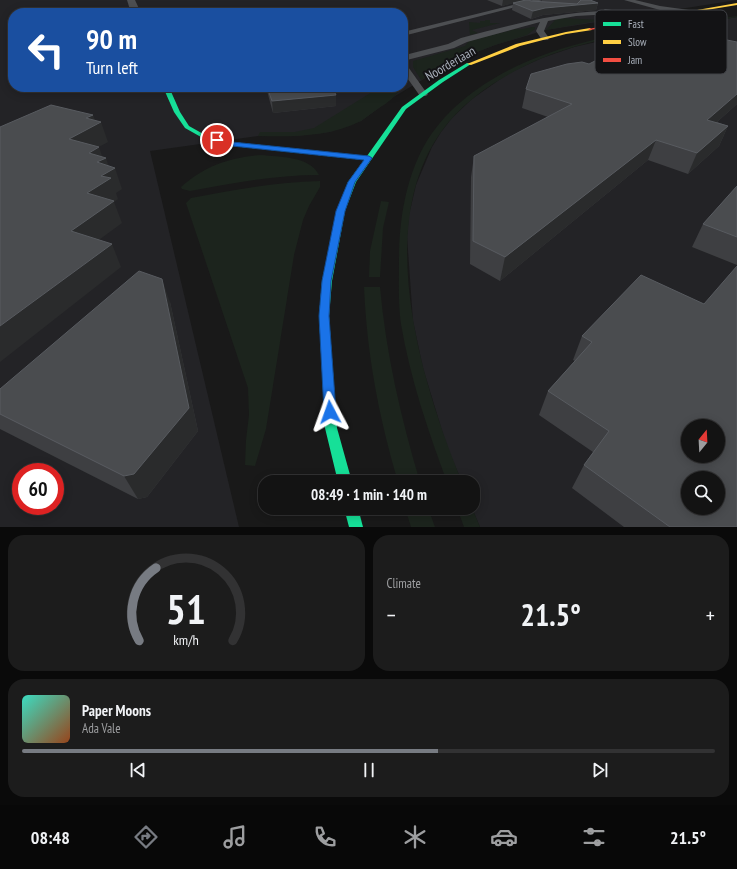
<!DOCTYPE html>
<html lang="en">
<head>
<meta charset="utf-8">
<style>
  body { margin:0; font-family:"PT Sans Narrow",sans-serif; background:#1c1c1c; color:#f1f3f6; height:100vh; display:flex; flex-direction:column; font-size:15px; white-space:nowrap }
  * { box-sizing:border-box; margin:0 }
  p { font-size:13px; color:#9d9ea0 }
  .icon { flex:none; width:22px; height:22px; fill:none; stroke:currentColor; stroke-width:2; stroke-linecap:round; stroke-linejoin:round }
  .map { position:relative; height:527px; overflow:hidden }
  .sheet { display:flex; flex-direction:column; gap:8px; padding:8px; background:#0a0a0a; flex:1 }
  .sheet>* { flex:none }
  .banner { position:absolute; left:8px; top:8px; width:400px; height:84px; border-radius:16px; box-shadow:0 2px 10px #0003,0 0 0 1px #323233; background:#1a4fa0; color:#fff; overflow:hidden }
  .needle { width:26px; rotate:18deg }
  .fabs { position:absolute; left:681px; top:419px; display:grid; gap:8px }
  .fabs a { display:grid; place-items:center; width:44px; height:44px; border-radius:50%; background:#131313; box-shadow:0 2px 10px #0003,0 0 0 1px #323233; font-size:20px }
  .speed { position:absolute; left:12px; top:463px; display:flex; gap:8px; font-size:20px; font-weight:700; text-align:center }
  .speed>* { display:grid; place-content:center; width:52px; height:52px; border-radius:50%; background:#131313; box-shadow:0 2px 10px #0003,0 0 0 1px #323233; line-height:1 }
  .speed .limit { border:6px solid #d22; background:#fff; color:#111 }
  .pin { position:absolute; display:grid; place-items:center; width:34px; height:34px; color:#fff; margin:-17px; border:2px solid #fff; border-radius:50%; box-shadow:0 1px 4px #0007 }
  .me { position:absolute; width:44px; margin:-22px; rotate:356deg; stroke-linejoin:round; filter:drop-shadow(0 0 3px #0008) }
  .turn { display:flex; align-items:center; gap:14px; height:84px; padding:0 12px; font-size:18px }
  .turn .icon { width:52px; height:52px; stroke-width:2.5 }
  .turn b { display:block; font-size:28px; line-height:34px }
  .big { font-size:30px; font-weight:800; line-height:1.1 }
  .sheet .tile { flex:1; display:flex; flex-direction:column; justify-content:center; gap:6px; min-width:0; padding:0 14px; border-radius:16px; background:#1c1c1c }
  .sheet .dial { align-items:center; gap:0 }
  .dial svg { height:104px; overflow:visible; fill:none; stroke:#323233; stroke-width:7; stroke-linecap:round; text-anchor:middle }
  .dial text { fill:#f1f3f6; stroke:none }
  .song { display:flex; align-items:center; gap:12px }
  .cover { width:48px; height:48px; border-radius:6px; background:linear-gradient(135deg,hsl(170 70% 55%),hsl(20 70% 35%)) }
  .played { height:4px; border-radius:2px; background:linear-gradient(90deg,#777b82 60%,#323233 60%) }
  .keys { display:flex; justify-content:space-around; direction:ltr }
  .heat { display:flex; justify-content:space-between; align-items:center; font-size:22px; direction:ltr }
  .sheet .tiles { flex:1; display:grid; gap:8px; grid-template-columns:1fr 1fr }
  .tile:last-child { grid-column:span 2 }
  .trip { position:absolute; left:258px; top:475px; width:222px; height:40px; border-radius:16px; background:#131313; box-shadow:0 2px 10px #0003,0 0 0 1px #323233; font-weight:800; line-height:40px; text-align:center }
  .dock { display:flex; height:64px; justify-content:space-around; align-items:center; background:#080808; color:#9d9ea0 }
  .dock .icon { width:28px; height:28px }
  .dock .selected { color:#777b82 }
  .dock b { font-size:18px; color:#f1f3f6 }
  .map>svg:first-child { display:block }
</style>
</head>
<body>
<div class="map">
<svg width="737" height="527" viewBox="0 0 737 527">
  <rect width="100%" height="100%" fill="#191919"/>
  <!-- built -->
  <g fill="#232326" fill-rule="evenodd">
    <path d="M0 0H737L546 30 495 45 456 60 395 96 361 121 330 132 296 136H258L150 151 239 527H0ZM13 13H403V87H13ZM21 472H55V506H21Z"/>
    <path d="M737 17V527H480L472 508 473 482H462L447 447 423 368 413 321 407 236 409 215 416 185 432 147 441 132 452 118 472 99 509 73 542 58 574 47 614 38ZM688 426H718V456H688ZM688 478H718V508H688Z"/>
  </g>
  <!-- green -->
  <g fill="#1c241d">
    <path d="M737 16V17C674 28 599 34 540 59 503 75 465 98 441 132 373 227 422 384 462 482H447C428 431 410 378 401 324 398 304 399 282 399 261 399 222 405 181 424 146 448 103 494 74 538 57 599 33 672 26 737 16Z"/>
    <path d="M560 18 602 20 546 30 555 20Z"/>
    <path d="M485 20H490V23H500L472 30 478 33 470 35 469 22 480 23V21H485Z"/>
    <path d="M532 27H535V29L527 35 495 45 456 60 421 80 413 67V61L465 46 469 41 516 29H523Z"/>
    <path d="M380 87H401C397 96 387 103 379 108 373 112 367 117 361 121 330 137 292 137 258 136L260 132H295L314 128Z"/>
    <path d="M261 155C279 157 310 156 319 175 275 175 233 183 190 191L182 189 181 187C204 166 231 157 261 155Z"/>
    <path d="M320 181V187L309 206 303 220 294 255 266 429 255 466 245 465 246 440 249 415 248 388 186 203 191 198C234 190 276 182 320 181Z"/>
    <path d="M381 201 389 202 383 228 380 277H369L370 251Z"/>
    <path d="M364 287H380C386 354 401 418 420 482H398C379 417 367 356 364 287Z"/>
    <path d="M405 508H428L435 527H411Z"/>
    <path d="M457 508H472L480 527H464Z"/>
  </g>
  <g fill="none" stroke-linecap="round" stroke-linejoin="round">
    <!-- lane -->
    <g fill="#4d4f52" fill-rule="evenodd">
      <path d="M533 0H543L403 36V32Z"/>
      <path d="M624 0H635L660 6 689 10 692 12 689 14 660 10Z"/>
      <path d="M605 9 654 16 657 18 654 20 613 14 576 16 548 21 544 31 549 38 548 40H542L536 31 540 22 467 42 454 48 403 61V56L405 55 448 44 461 38C508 26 554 13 602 11Z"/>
      <path d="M403 64H406L426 92 428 94 426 96H420L403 72Z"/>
    </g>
    <!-- street -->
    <path fill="#4d4f52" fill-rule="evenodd" d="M127 0H135L141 13H131Z"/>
    <!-- fast -->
    <g fill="#16e098" fill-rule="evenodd">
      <path d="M467 63 471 64 443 82 406 109 356 182 345 211 332 281 329 316 337 428 352 482H338L325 428 319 316 322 281 337 211 348 182 364 160 232 146 201 137 185 128 174 112 163 87H169L180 112 189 126 205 135 232 142 367 156 402 107 439 80Z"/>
      <path d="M344 508H358L363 527H349Z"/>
    </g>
    <!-- slow -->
    <g fill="#ffcf43" fill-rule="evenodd">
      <path d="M737 3V5L682 14 680 13Z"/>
      <path d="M590 28 592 30 566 34 520 46 471 65 467 64 516 44 566 32Z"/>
    </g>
    <!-- jam -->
    <path fill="#f24e42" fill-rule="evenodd" d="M682 12 683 14 590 30 588 29Z"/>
  </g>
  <!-- wall -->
  <g fill="#3e3f42">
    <path d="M487 0H529L531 1 542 2V0H590L598 3 596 10 543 15 531 19 512 10 513 3 502 6Z"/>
    <path d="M266 87H332L336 106 273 113Z"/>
    <path d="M526 89 737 104 717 122 728 126 719 146 688 174 648 160 500 281 470 264 471 177 474 156 548 117 522 108Z"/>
    <path d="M737 186V265L692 247 703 224Z"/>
    <path d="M170 302 198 431 147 497 138 499 0 429V389Z"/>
    <path d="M704 304 737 527H624L572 488 584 465 593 452 539 415 548 391 575 361 573 360 582 336Z"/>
  </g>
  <!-- shaded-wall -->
  <g fill="#2a2b2c">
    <path d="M503 0H527L502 6Z"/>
    <path d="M598 3 596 10 543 15 531 19 533 11 545 8Z"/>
    <path d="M737 94V104L698 139 707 120Z"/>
    <path d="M336 95V106L273 113 272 101Z"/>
    <path d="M93 115 97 125 101 122 108 142 77 159 69 139 86 118Z"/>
    <path d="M728 126 719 146 688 174 697 153Z"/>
    <path d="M656 140 648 160 500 281 505 257Z"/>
    <path d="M99 147 103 159 106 158 110 170 115 168 122 189 116 193 118 199 114 202 122 223 81 253 71 231 87 193 89 153Z"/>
    <path d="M112 244 121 267 0 362V326Z"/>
    <path d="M162 279 170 302 198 431 147 497 138 499 124 476Z"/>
  </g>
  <!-- building -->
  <g fill="#4a4c4f" stroke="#585b60" fill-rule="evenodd">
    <path d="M526 0H529L531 1 577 4 581 0H590L598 3 545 8 533 11 513 3Z"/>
    <path d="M672 29 737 42V94L707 120 728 126 697 153 656 140 505 257 473 241 474 156 572 104 526 89 531 74 567 64 582 62 589 64 654 31Z"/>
    <path d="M267 87H332L336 95 272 101Z"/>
    <path d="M51 105 93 115 86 118 101 122 69 139 99 147 89 153 106 158 97 162 115 168 101 176 111 178 87 193 114 201 71 231 112 244 0 326V127Z"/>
    <path d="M737 186V237L703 224Z"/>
    <path d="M737 266V527H670L584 465 609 431 548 391 592 342 582 336 641 275 704 304ZM688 426H718V456H688ZM688 478H718V508H688Z"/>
    <path d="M139 271 162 279 189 408 134 474 124 476 0 414V389Z"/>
  </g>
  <!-- route -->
  <path fill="#1a73e8" stroke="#114b97" d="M215 138 232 142 369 156 372 158 355 182 345 211 331 281 329 316 336 412 335 415 330 417 326 415 324 412 319 316 322 281 336 211 348 182 364 160 232 146 215 141Z"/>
  <g text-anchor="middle" stroke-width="4" stroke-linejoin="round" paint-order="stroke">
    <!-- far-street labels -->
    <g font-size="13" fill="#a9b0bb" stroke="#131315">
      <text transform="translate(450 63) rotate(-30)" y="5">Noorderlaan</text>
    </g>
  </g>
  <!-- legend -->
  <rect x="595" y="10" width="132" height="64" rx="6" fill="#131315" stroke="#404247" stroke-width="1"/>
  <rect x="603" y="22" width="18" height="4" fill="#16e098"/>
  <rect x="603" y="40" width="18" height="4" fill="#ffcf43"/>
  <rect x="603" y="58" width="18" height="4" fill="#f24e42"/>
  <g font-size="11" fill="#a9b0bb">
    <text x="628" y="28">Fast</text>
    <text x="628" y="46">Slow</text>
    <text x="628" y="64">Jam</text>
  </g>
</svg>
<div class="fabs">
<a><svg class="needle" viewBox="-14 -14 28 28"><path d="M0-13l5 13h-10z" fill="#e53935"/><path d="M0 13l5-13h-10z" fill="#9d9ea0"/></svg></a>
<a><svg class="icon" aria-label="search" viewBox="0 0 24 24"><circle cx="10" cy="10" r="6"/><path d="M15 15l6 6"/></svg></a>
</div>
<div class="speed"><div class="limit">60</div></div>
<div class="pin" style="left:217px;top:140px;background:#d93025"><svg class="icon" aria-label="arrive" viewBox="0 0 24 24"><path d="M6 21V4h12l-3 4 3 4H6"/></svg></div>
<svg class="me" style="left:330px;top:412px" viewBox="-20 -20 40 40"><path d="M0-17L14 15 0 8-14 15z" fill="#1a73e8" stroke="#fff" stroke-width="4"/></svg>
<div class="trip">08:49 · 1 min · 140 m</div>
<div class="banner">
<div class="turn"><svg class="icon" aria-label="left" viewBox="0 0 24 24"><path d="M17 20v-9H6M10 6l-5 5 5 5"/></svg><div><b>90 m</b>Turn left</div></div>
</div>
</div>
<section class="sheet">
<div class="tiles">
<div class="tile dial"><svg viewBox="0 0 100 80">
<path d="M14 69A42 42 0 1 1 86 69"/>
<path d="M14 69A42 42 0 0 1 27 13" stroke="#777b82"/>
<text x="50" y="56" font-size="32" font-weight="700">51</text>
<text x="50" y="72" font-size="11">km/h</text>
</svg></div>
<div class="tile"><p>Climate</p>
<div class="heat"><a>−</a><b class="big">21.5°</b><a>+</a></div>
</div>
<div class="tile">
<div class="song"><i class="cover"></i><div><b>Paper Moons</b><p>Ada Vale</p></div></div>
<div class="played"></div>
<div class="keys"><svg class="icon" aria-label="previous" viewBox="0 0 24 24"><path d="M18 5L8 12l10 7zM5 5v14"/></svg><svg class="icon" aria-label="pause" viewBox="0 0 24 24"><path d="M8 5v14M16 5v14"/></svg><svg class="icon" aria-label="next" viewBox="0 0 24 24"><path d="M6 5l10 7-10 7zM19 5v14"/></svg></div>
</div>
</div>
</section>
<nav class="dock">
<b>08:48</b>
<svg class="icon selected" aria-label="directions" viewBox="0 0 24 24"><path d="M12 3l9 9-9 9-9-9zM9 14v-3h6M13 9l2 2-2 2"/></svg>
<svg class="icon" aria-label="music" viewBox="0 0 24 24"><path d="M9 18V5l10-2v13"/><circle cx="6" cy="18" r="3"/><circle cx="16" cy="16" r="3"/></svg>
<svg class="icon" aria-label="phone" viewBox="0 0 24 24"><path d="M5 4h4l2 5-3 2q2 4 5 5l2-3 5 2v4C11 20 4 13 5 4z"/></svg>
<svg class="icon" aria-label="climate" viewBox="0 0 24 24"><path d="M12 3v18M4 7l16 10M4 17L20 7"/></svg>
<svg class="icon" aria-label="car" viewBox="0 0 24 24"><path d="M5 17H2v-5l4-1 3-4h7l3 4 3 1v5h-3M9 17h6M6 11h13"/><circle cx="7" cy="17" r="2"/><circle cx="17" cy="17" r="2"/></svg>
<svg class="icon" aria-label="filters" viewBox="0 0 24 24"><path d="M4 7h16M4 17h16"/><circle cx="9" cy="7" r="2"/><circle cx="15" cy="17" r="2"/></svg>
<b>21.5°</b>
</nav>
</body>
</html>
